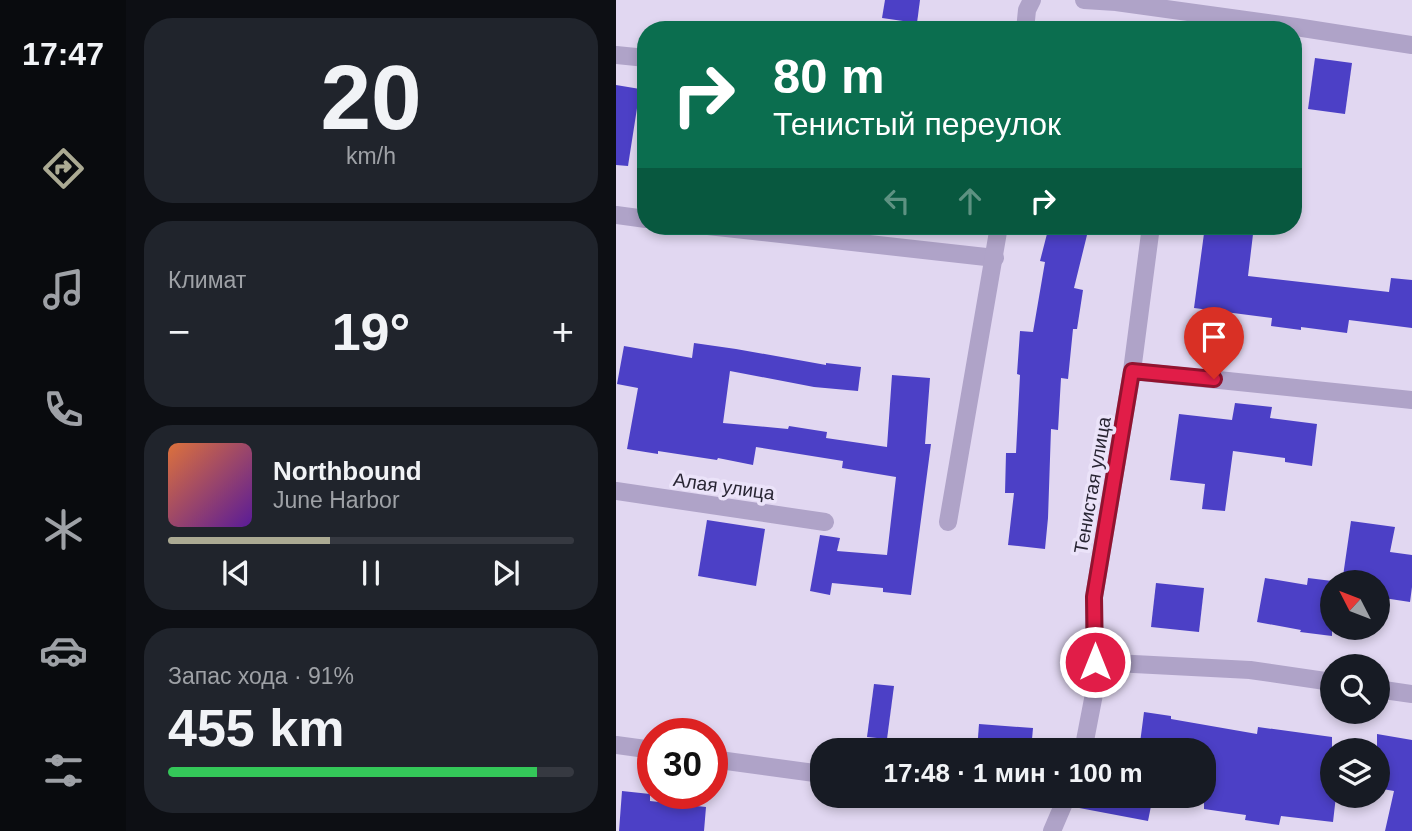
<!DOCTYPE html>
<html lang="ru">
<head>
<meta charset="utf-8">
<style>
  body { margin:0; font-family:Helvetica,sans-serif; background:#20242c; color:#f1f3f6; height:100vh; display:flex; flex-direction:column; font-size:26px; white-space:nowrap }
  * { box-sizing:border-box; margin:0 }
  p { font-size:23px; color:#9ea1a6 }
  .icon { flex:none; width:38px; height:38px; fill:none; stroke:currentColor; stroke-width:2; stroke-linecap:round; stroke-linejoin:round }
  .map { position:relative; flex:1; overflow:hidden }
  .sheet { display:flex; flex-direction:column; gap:18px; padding:18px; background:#0d0f14; width:490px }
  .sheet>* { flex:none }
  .banner { position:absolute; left:21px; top:21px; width:665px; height:214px; border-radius:28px; box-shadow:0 4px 10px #0003; background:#0b6e4f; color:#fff; overflow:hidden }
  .needle { width:46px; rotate:312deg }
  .controls { position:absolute; left:704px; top:570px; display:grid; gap:14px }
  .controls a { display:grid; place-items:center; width:70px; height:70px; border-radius:50%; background:#171b24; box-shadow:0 4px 10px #0003; font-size:35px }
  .speed { position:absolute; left:21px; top:718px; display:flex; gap:14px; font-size:35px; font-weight:700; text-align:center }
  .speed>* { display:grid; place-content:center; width:91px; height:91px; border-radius:50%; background:#171b24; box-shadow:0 4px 10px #0003; line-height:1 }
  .speed .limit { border:10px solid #d22; background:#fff; color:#111 }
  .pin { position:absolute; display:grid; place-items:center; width:60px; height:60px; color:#fff; margin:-72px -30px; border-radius:50% 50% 50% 0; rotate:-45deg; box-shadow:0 0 7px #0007 }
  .pin .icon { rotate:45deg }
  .me { position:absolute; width:77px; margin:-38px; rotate:0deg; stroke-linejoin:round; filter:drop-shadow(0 0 5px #0008) }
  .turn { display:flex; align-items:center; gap:24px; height:147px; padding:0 21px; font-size:32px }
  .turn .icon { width:91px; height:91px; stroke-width:2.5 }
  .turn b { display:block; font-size:49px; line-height:60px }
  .lanes { display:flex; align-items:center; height:66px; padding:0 21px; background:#0003; justify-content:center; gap:35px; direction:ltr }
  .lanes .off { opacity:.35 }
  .big { font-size:52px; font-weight:600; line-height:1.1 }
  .sheet .tile { flex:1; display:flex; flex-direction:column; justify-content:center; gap:10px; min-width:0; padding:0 24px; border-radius:28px; background:#20242c }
  .sheet .dial { align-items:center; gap:0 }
  .dial b { font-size:91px; line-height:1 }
  .song { display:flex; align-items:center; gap:21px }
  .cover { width:84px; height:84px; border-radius:10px; background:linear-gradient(135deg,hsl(20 70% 55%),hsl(270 70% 35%)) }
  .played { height:7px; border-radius:4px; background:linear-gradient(90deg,#abaa93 40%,#363941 40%) }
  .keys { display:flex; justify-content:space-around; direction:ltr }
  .heat { display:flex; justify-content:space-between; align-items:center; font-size:38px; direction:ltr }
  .charge { height:10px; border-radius:5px; background:linear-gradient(90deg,#34c759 91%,#363941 0) }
  .trip { position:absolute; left:194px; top:738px; width:406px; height:70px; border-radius:28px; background:#171b24; box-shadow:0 4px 10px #0003; font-weight:600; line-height:70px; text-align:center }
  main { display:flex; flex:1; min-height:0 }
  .dock { display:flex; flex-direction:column; width:126px; justify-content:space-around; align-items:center; background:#090b0e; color:#9ea1a6 }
  .dock .icon { width:49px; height:49px }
  .dock .on { color:#abaa93 }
  .dock b { font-size:32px; color:#f1f3f6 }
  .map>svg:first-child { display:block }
</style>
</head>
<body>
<main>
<nav class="dock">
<b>17:47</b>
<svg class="icon on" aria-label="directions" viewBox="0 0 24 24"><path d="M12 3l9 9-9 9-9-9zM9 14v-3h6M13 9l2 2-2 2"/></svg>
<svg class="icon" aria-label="music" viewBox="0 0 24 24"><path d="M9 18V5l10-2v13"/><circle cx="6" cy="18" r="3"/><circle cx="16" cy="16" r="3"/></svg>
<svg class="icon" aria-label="phone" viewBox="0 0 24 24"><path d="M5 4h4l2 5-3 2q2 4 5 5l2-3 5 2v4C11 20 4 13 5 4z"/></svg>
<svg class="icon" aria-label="climate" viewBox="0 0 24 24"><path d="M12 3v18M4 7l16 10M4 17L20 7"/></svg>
<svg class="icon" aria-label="car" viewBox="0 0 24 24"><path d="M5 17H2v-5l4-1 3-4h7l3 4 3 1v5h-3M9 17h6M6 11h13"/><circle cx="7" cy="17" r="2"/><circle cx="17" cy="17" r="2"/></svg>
<svg class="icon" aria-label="filters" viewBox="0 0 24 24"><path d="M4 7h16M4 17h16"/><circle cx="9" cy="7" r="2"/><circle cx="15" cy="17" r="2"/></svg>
</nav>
<section class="sheet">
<div class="tile dial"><b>20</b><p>km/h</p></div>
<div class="tile"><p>Климат</p>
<div class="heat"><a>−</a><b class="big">19°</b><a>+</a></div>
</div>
<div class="tile">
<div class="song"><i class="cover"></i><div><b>Northbound</b><p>June Harbor</p></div></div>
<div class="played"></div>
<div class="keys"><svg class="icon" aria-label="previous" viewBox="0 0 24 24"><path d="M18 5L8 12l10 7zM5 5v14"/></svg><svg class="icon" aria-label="pause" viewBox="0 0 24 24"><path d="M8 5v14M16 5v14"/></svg><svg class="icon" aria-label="next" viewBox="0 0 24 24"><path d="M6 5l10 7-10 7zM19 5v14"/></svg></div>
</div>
<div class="tile"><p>Запас хода · 91%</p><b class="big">455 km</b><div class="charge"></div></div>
</section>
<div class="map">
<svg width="796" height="831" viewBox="0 0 796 831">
  <rect width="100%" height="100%" fill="#e1d7f1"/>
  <!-- building -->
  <g fill="#4c40c6">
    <path d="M269 0H304L301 23 266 18Z"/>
    <path d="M699 58 736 63 729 114 692 109Z"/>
    <path d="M0 85 24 89 12 166 0 165Z"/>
    <path d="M433 226 471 235 458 288 467 290 461 329H457L452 379 445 378 442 430 435 429 432 518 429 549 392 545 398 493H389L390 453H400L404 375 401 374 404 331 417 332 429 262 424 261Z"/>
    <path d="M589 226H638L632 276 773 292 775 278 796 280V328L733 320 731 333 685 327V330L655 326 656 318 578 308Z"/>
    <path d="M78 343 120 349 210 365V363L245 367 242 391 198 387 114 371 107 423 172 429 173 426 211 432 210 438 271 447 276 375 314 378 309 444H315L295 595 267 592V588L216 583 214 595 194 591 204 535 224 538 221 551 271 555 280 477 226 468 227 461 140 447 137 465 102 458 101 460 42 451V454L11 449 22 388 1 384 8 346 76 358Z"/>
    <path d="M619 403 656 407 654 418 701 424 696 466 669 462V458L617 451 609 511 586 509 589 484 554 480 563 414 616 420Z"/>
    <path d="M91 520 149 529 140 586 82 576Z"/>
    <path d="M735 521 779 527 774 552 796 555V587L794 602 761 597V583H726Z"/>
    <path d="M649 578 691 585 692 578 716 581V636L684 632 685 630 641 622Z"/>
    <path d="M540 583 588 588 583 632 535 627Z"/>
    <path d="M258 684 278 686 271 739 251 737Z"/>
    <path d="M528 712 555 716V719L641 734 642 727 716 737V796H720L717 822 665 816 663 825 629 820 630 815 588 809V751H572V749L524 743Z"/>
    <path d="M363 724 417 728 415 751H361Z"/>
    <path d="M761 734 796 740V831H769L778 791 761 788Z"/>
    <path d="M6 791 34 794V801L90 807 88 831H3Z"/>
    <path d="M462 796H537L532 821 458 807Z"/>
  </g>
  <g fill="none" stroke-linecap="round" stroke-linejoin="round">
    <!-- street -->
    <g stroke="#afa3c8" stroke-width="18">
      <path d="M468 0 500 2 680 27 796 45"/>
      <path d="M409 30 411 10 416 0"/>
      <path d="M0 55 30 58"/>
      <path d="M0 215 30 219"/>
      <path d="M92 226 379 258"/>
      <path d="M516 371 796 400"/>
      <path d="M0 491 209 522"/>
      <path d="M332 522 383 226"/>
      <path d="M479 662 634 670 716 682"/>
      <path d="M761 689 796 694"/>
      <path d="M0 745 37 750"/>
      <path d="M467 751 478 694V597L516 371 535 226"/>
      <path d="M96 759 206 774"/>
      <path d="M436 831 451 796"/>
    </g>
  </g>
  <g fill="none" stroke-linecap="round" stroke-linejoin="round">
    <defs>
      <path id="route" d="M479 662 478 597 516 371 598 379"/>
    </defs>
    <!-- route casing -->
    <use href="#route" stroke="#92132f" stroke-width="18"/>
    <!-- route -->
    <use href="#route" stroke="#e11d48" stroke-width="12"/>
  </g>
  <g text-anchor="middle" stroke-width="7" stroke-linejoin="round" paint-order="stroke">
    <!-- street labels -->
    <g font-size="19" fill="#282533" stroke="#ebe3f9">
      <text transform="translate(476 485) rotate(-80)" y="7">Тенистая улица</text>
      <text transform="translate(108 486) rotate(8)" y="7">Алая улица</text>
    </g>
  </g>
</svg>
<div class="controls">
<a><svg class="needle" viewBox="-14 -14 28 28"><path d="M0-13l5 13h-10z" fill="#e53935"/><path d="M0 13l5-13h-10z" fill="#9ea1a6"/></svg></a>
<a><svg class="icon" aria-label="search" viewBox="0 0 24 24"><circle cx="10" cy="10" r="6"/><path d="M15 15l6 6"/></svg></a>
<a><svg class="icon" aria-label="layers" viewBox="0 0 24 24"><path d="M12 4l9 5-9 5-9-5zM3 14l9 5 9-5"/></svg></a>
</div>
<div class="speed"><div class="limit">30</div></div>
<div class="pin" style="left:598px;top:379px;background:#d93025"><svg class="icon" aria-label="arrive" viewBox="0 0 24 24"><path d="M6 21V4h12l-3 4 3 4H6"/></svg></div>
<svg class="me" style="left:479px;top:662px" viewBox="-20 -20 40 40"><circle r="17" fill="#e11d48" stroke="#fff" stroke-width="3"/><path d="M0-11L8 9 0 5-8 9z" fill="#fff"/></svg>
<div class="trip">17:48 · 1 мин · 100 m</div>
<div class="banner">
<div class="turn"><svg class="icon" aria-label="right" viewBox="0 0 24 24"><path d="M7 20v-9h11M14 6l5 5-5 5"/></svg><div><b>80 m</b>Тенистый переулок</div></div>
<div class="lanes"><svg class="icon off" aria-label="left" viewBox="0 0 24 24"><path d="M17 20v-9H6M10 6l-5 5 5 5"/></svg><svg class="icon off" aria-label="ahead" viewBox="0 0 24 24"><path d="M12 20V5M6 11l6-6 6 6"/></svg><svg class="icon" aria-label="right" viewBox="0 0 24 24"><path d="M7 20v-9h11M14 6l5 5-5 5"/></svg></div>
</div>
</div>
</main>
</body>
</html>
